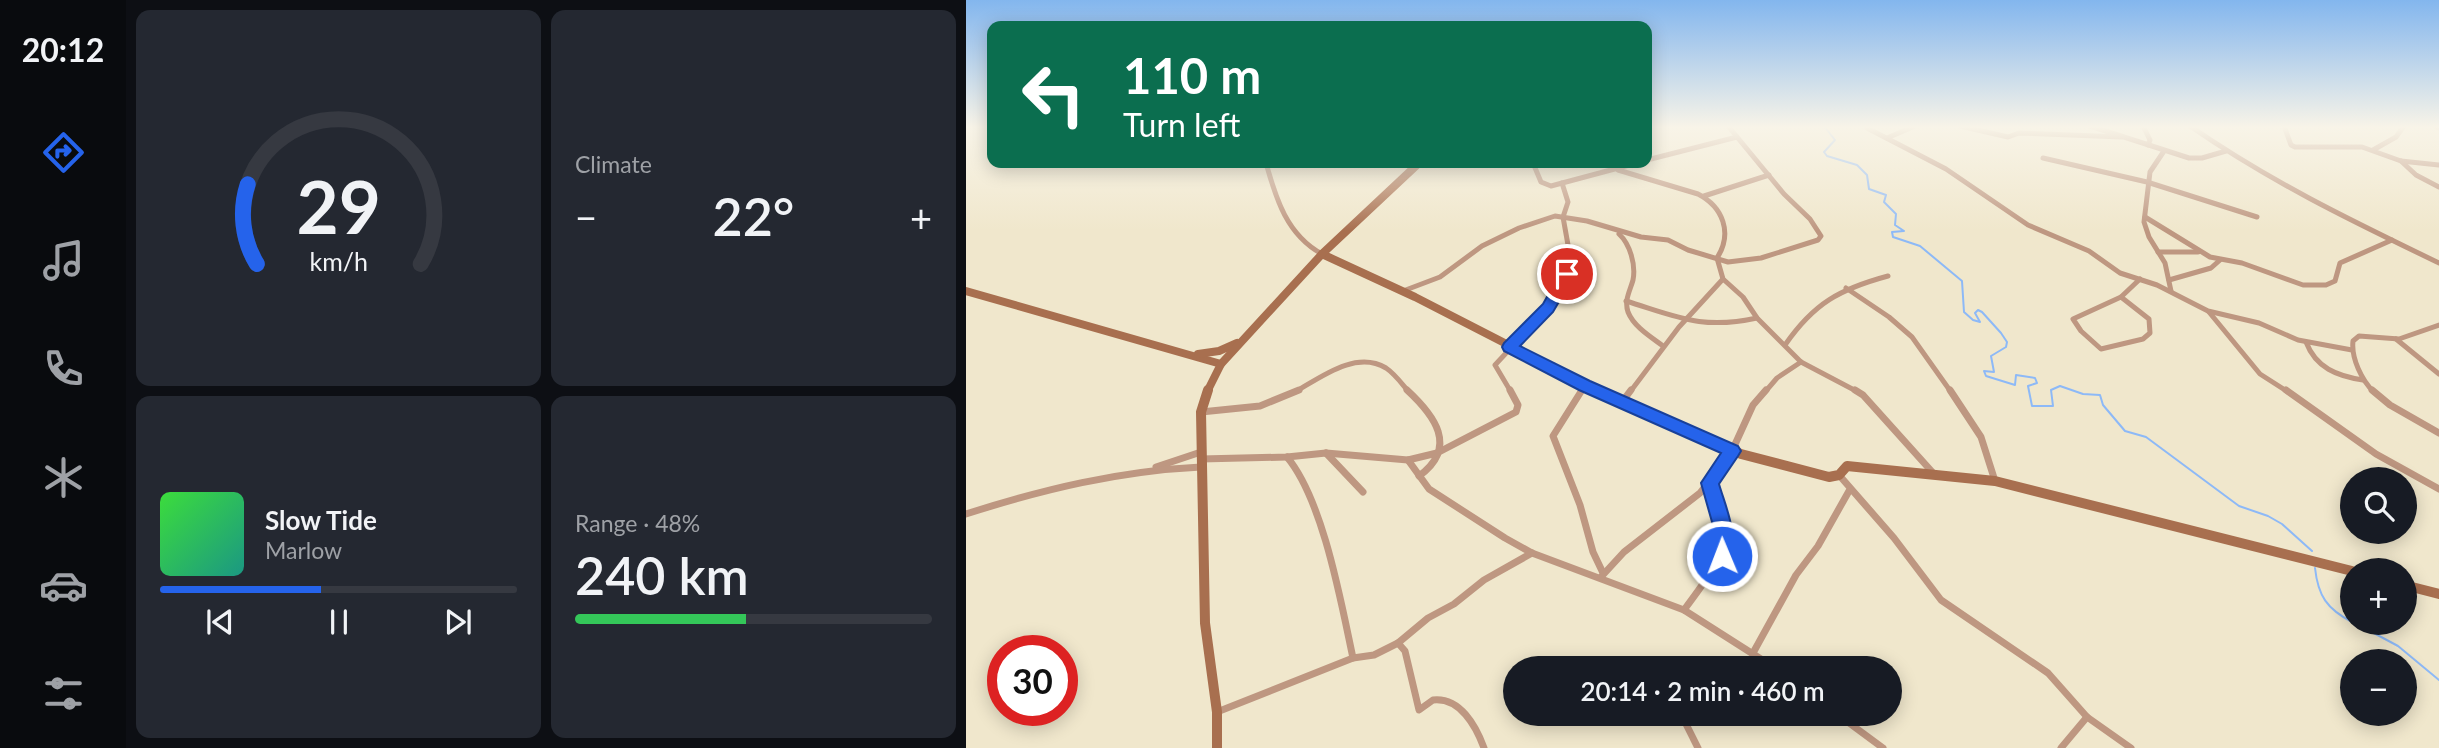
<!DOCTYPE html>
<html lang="en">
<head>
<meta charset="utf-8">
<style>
  body { margin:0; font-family:Lato,sans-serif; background:#242831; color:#f1f3f6; height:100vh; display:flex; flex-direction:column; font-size:26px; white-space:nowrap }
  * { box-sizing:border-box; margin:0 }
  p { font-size:23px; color:#9ea1a6 }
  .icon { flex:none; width:38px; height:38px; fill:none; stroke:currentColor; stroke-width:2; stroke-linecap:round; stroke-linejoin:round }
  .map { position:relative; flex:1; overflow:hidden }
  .details { display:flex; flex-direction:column; gap:10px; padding:10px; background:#0d0f14; width:840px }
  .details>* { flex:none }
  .banner { position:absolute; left:21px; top:21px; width:665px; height:147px; border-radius:14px; box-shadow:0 4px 18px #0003; background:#0b6e4f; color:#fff; overflow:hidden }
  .controls { position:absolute; left:1374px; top:467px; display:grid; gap:14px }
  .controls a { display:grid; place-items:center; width:77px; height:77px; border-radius:50%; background:#171b24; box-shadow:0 4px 18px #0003; font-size:35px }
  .speed { position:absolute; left:21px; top:635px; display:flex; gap:14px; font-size:35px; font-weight:700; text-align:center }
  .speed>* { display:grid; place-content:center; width:91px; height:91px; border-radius:50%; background:#171b24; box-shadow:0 4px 18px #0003; line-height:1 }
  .speed .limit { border:10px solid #d22; background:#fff; color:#111 }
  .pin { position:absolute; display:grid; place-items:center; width:60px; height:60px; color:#fff; margin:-30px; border:4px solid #fff; border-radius:50%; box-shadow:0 2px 7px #0007 }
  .me { position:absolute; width:77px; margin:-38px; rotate:359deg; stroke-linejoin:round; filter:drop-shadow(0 0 5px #0008) }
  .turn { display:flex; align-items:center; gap:24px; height:147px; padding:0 21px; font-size:32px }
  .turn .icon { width:91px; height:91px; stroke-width:2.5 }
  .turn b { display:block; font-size:49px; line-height:60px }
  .big { font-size:52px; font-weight:600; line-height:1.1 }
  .details .widget { flex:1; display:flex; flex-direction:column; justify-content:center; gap:10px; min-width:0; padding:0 24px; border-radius:14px; background:#242831 }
  .details .dial { align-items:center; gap:0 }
  .dial svg { height:182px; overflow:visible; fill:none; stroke:#363941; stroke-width:7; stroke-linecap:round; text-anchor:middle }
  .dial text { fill:#f1f3f6; stroke:none }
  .song { display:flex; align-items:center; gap:21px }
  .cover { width:84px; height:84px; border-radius:10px; background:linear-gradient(135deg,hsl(120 70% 55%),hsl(170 70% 35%)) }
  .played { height:7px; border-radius:4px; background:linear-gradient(90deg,#2563eb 45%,#363941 45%) }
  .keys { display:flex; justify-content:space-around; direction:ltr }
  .heat { display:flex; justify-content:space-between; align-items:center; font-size:38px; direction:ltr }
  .charge { height:10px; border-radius:5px; background:linear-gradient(90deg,#34c759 48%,#363941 0) }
  .details .tiles { flex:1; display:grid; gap:10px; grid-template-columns:repeat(2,1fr) }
  .trip { position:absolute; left:537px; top:656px; width:399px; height:70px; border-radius:35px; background:#171b24; box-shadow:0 4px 18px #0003; font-weight:600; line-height:70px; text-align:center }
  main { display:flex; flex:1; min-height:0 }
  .tab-bar { display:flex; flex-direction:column; width:126px; justify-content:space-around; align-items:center; background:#090b0e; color:#9ea1a6 }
  .tab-bar .icon { width:49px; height:49px }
  .tab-bar .active { color:#2563eb }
  .tab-bar b { font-size:32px; color:#f1f3f6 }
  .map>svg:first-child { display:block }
</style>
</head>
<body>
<main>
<nav class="tab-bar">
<b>20:12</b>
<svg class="icon active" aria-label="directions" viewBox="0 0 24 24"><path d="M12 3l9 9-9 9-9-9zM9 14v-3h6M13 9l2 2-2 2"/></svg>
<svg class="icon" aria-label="music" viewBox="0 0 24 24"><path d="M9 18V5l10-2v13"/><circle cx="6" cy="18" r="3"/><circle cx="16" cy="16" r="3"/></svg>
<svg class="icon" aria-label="phone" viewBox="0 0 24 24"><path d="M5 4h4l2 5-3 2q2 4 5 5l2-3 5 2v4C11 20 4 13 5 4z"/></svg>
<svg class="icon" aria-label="climate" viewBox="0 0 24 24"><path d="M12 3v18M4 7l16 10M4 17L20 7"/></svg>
<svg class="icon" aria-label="car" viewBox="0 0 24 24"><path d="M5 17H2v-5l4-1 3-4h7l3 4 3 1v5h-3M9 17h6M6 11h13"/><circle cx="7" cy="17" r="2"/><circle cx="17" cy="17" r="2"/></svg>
<svg class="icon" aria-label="filters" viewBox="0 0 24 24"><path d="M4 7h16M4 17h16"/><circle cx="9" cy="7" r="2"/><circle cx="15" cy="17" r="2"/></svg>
</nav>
<section class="details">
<div class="tiles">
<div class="widget dial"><svg viewBox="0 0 100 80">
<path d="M14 69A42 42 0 1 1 86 69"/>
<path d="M14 69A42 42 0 0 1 10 34" stroke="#2563eb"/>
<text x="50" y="56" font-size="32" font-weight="700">29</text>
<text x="50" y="72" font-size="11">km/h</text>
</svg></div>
<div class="widget"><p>Climate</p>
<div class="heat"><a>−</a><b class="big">22°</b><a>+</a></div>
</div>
<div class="widget">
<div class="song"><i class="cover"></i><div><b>Slow Tide</b><p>Marlow</p></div></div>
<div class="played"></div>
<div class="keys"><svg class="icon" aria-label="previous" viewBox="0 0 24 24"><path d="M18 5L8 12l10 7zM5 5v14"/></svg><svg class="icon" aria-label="pause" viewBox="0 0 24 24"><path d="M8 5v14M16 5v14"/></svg><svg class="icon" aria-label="next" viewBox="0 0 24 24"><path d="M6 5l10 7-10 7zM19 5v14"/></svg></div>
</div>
<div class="widget"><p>Range · 48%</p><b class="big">240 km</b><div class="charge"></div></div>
</div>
</section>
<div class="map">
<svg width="1473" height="748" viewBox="0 0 1473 748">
  <rect width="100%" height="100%" fill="#f0e7cc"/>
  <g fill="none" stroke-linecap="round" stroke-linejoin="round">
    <!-- stream -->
    <g stroke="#8db9f7" stroke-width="2">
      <path d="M858 126 869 140 858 152 861 156 891 165 901 175 903 189 920 195 918 202 930 214 929 225 938 231 926 232 927 237 954 246 996 281 998 312 1007 320 1014 322 1009 313 1012 310 1016 312 1035 333 1041 342 1040 347 1025 356 1028 372 1018 371 1020 376 1049 385 1050 375 1069 378 1071 383 1062 386 1066 406H1087L1085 390 1094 386 1117 394 1134 395 1137 405 1159 431 1180 437 1273 506 1302 516 1316 524 1346 551"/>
      <path d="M1349 568C1352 596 1361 609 1386 622"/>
      <path d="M1389 623 1432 646 1473 680"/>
    </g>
    <!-- street-far1 -->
    <g stroke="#be9781" stroke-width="5">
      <path d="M21 126 26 129"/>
      <path d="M994 126 1042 137 1053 133 1156 137"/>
      <path d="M1124 126 1223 158H1236L1260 151"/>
      <path d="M1177 126 1184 140 1182 145"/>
      <path d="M1224 126C1305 182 1384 220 1473 263"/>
      <path d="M1318 126 1325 145 1329 147H1396L1435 161 1473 165"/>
      <path d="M1469 126 1473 128"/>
      <path d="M901 128 980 169 1062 225 1123 251 1154 273 1191 285 1242 311 1293 323 1332 340 1386 350"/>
      <path d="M921 138 949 126"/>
      <path d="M1407 150 1430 137 1438 126"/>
      <path d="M1198 151 1184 172 1178 222 1183 237 1199 263 1205 291"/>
      <path d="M1077 158 1181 182 1291 217"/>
      <path d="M681 160 771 137"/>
      <path d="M1435 161 1450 175 1473 187"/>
      <path d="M300 163C310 199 321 235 356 254"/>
      <path d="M567 163 575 182 585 186 671 163"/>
      <path d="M652 170 732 194C757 207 767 233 751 258"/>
      <path d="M738 196 803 175"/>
      <path d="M1179 217 1244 257 1276 263 1337 285H1360L1369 281 1374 263 1426 240"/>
      <path d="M653 234C664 244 670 265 667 280 664 291 658 300 662 312 668 327 685 337 697 346"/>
      <path d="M1192 252H1232"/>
      <path d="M751 258 757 279 777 297 791 318 835 362 892 392"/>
      <path d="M1203 280 1245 268 1254 260"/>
      <path d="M880 288 923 317 946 337 985 392"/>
      <path d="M437 291 474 277 516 246 553 228 589 216 621 221 675 237 702 240 722 250 762 262 795 258 852 240 855 236 844 219 818 194 762 126"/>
      <path d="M1155 297 1183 319 1184 333 1177 339 1135 349 1115 331 1107 319Z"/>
      <path d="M1155 297 1174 279"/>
      <path d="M660 301C712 317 736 330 791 318"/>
      <path d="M1243 312 1294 374 1322 392"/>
      <path d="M1430 339 1473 374"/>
      <path d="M1340 342C1350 368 1371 376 1397 380"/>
      <path d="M819 345C848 303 874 289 922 276"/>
      <path d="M329 392C355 377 390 350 420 368 429 374 436 384 443 392"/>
      <path d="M545 392 529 365 582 308 602 274 604 256 597 217 602 202 596 183"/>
      <path d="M615 392 619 385"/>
      <path d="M664 392 713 327 757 279"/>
      <path d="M799 392 811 378 835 362"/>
      <path d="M1408 392C1396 381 1385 358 1387 341L1393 336 1433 339 1473 325"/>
    </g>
    <!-- street -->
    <g stroke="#be9781" stroke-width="7">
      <path d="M441 390C468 415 493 447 453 476"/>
      <path d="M616 390 587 436 614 505 627 552 637 573"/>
      <path d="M889 390 897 395 968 474"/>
      <path d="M984 390 1015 437 1029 481"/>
      <path d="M1320 390 1410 454 1473 489"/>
      <path d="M1406 390 1424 405 1473 433"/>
      <path d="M656 402 665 390"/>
      <path d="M235 412 294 406 333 390"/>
      <path d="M360 453 397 492"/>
      <path d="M321 457C357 500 375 602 387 658"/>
      <path d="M235 459 321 457 360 453 442 460 471 453 550 412 552 405 544 390"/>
      <path d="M442 460 463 489 539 538 566 553 718 610 809 668"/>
      <path d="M190 467 235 452"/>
      <path d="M873 475 928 538 975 600 1082 673 1121 717 1165 748"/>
      <path d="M0 514C78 489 153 471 235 467"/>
      <path d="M635 577 658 552 734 493 766 451 787 405 800 390"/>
      <path d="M718 610C757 558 765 547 744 483"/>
      <path d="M432 643 439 651 453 710 467 700C494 697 510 726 518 748"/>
      <path d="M787 653 830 575 852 546 883 491"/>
      <path d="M676 662 681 668"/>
      <path d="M251 712 387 658 408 655 432 643 462 618 488 604 518 580 566 553"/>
      <path d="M715 714 732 748"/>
      <path d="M871 714 917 748"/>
      <path d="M1095 748 1121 717"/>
    </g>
    <!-- secondary-far1 -->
    <g stroke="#a86f4f" stroke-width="8">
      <path d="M356 254 449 297 634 392"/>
      <path d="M0 291 255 364"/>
      <path d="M232 354 253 351 271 343"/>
      <path d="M241 392 255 364 356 254 453 163"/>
    </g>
    <!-- secondary -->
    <g stroke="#a86f4f" stroke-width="10">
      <path d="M242 390 235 412 239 623 251 712V748"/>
      <path d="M631 390 775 454 863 477 873 475 881 466 1029 481 1386 571"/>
      <path d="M1438 585 1473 594"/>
    </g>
  </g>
  <!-- sky -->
  <linearGradient id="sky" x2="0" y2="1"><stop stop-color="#83b6ee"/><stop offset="0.55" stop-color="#f8f4e8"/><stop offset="1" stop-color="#f8f4e8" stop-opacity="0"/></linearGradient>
  <rect width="1473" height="231" fill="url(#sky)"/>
  <!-- route -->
  <path fill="#2563eb" stroke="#184099" stroke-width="2" d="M601 269 609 274 587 312 554 346 624 381 772 446 775 451 772 456 753 484C760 508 774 538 763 562L756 565 750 562 747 556 748 529 735 483 755 453 613 390 538 351 536 347 538 343 577 304 596 270Z"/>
</svg>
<div class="controls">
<a><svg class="icon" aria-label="search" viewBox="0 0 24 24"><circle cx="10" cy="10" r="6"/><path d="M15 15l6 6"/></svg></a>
<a>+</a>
<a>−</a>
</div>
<div class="speed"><div class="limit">30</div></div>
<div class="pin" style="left:601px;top:274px;background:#d93025"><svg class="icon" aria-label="arrive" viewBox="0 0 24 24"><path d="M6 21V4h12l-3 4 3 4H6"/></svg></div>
<svg class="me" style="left:756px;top:556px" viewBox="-20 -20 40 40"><circle r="17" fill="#2563eb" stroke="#fff" stroke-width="3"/><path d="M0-11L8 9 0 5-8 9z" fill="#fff"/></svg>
<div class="trip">20:14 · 2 min · 460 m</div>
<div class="banner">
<div class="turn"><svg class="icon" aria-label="left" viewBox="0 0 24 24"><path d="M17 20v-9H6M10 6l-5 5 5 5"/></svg><div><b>110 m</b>Turn left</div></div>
</div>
</div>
</main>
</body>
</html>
